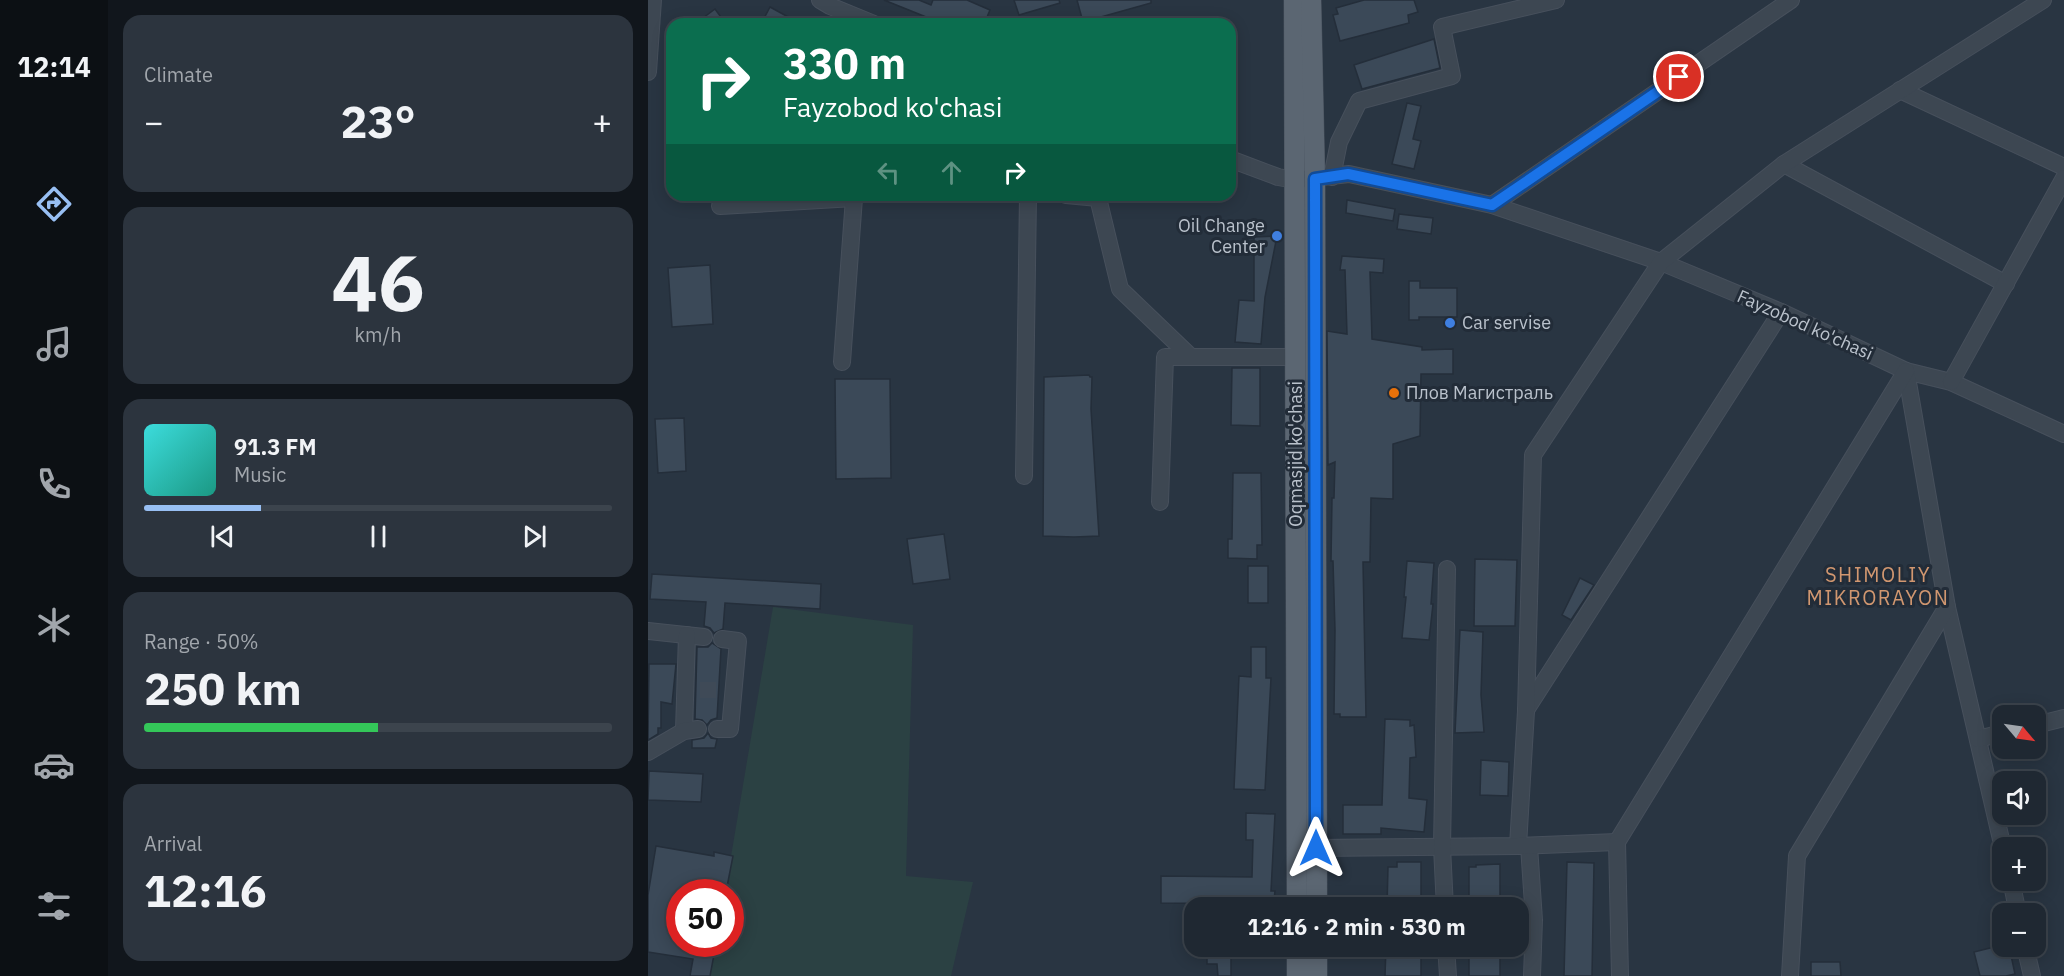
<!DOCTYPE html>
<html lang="en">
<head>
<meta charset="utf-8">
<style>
  body { margin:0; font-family:"IBM Plex Sans",sans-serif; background:#2c343e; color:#f1f3f6; height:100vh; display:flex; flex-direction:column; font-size:22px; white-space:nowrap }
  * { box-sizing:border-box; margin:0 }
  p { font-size:20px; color:#a1a6ac }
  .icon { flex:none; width:33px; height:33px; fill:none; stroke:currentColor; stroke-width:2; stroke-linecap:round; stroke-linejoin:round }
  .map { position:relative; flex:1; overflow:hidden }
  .drawer { display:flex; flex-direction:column; gap:15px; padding:15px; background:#11161c; width:540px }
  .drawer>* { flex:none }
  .banner { position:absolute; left:18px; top:18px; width:570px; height:183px; border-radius:18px; box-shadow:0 3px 15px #0003,0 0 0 2px #3c444d; background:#0b6e4f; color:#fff; overflow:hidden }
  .needle { width:39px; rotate:119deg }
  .buttons { position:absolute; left:1344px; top:705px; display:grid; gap:12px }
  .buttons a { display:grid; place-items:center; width:54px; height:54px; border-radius:12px; background:#1f2832; box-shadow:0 3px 15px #0003,0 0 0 2px #3c444d; font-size:30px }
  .speed { position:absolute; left:18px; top:879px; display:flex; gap:12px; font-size:30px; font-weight:700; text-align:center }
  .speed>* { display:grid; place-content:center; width:78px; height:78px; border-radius:50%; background:#1f2832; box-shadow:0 3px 15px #0003,0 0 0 2px #3c444d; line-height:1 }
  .speed .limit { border:9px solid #d22; background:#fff; color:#111 }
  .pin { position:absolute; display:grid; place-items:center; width:51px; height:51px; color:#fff; margin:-26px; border:3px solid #fff; border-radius:50%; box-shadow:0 2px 6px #0007 }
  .me { position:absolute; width:66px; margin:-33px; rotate:0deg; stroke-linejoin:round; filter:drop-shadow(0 0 4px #0008) }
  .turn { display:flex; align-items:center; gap:21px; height:126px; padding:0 18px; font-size:27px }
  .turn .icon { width:78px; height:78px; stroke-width:2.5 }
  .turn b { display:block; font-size:42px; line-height:51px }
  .lanes { display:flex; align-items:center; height:57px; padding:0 18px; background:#0003; justify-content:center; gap:30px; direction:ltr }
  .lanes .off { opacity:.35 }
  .big { font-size:45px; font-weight:700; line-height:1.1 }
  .drawer .tile { flex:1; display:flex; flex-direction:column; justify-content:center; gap:9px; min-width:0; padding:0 21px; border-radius:18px; background:#2c343e }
  .drawer .dial { align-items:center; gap:0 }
  .dial b { font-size:78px; line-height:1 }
  .song { display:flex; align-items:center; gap:18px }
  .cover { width:72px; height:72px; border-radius:9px; background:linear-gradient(135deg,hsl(180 70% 55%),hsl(170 70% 35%)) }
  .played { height:6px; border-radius:3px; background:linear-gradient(90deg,#98bff3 25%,#3c444d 25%) }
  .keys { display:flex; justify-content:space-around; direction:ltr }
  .heat { display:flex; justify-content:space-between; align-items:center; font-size:33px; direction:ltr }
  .charge { height:9px; border-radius:4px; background:linear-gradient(90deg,#34c759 50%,#3c444d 0) }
  .trip { position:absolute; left:536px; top:897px; width:345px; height:60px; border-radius:18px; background:#1f2832; box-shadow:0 3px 15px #0003,0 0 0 2px #3c444d; font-weight:700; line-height:60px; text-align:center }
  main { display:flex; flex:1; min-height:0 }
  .tab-bar { display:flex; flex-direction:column; width:108px; justify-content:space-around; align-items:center; background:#0c1014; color:#a1a6ac }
  .tab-bar .icon { width:42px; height:42px }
  .tab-bar .active { color:#98bff3 }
  .tab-bar b { font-size:27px; color:#f1f3f6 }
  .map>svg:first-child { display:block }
</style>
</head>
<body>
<main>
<nav class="tab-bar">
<b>12:14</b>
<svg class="icon active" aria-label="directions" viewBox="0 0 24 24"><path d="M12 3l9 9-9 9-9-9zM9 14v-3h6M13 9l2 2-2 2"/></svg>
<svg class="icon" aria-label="music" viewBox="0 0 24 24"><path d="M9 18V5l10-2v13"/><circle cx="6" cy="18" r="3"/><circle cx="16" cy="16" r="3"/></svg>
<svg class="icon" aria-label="phone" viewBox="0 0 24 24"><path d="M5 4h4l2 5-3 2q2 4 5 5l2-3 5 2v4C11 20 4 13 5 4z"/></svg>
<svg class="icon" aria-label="climate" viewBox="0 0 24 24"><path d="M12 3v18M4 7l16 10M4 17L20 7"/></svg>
<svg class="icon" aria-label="car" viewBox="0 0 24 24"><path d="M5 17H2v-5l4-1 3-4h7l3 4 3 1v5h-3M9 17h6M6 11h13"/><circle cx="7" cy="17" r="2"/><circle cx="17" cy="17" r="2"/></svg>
<svg class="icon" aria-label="filters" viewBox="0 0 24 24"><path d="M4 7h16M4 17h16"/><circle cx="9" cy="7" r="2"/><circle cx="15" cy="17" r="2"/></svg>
</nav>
<section class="drawer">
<div class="tile"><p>Climate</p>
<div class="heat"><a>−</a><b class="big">23°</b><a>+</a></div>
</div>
<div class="tile dial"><b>46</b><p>km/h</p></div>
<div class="tile">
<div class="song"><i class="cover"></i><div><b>91.3 FM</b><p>Music</p></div></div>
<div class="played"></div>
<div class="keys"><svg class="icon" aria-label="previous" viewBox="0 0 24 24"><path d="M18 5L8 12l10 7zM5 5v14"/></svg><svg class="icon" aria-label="pause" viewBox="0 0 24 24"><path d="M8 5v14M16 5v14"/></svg><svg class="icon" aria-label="next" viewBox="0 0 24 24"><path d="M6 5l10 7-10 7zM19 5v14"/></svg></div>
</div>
<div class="tile"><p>Range · 50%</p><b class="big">250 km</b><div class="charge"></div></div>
<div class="tile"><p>Arrival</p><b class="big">12:16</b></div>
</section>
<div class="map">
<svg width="1416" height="976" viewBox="0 0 1416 976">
  <rect width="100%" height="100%" fill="#293542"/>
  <!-- green -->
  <path fill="#2b4143" d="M125 607 265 625 258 876 325 882 303 976H62L68 944H82V892H77Z"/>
  <!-- building -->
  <g fill="#3b4958" stroke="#242e3a" stroke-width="1.5">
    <path d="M236 0H271L283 5 285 0H319L342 10 336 24H281L282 21 278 17Z"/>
    <path d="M366 0H411L412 3 371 15Z"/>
    <path d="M429 0H503V3L435 22Z"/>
    <path d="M716 0H766L770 12 760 15 761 23 692 41 685 15 690 14 688 8Z"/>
    <path d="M122 7 153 24H113Z"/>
    <path d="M67 9 78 24H47Z"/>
    <path d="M786 39 792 68 714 89 706 65Z"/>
    <path d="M759 103 773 106 765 139 773 141 766 169 744 164Z"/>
    <path d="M699 200 747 209 745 221 698 213Z"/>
    <path d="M751 214 785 218 783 234 749 229Z"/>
    <path d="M629 236 617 297 613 344 587 342 591 300 606 301V237Z"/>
    <path d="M694 256 736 259 735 273 722 272 724 339 774 347V350L805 349V374H773L772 436 745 444V499L723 498 722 562H715L718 717H692V714H686L687 630 685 561H683L684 498H686L687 462 680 465 679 331 699 334 697 270H692Z"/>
    <path d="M62 265 65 324 24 327 20 268Z"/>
    <path d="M761 281H772V288H809V317H771V320H761Z"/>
    <path d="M584 368H612V426L583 425Z"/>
    <path d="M441 375 442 377H444L443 409 451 536 426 537 395 536 396 377Z"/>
    <path d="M187 379H242L243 478 188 479Z"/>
    <path d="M36 418 38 471 10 473 7 419Z"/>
    <path d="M585 473H613L614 545H609V559L580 558V539H584Z"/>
    <path d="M296 534 302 579 265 584 259 539Z"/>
    <path d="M827 559 869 560 867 626H826Z"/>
    <path d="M759 561 786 563 783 604H785L781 640 754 638 758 597H756Z"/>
    <rect x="600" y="566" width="20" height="37"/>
    <path d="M4 574 173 584 172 609 77 603 75 629 66 633 62 628 56 626 58 602 2 599Z"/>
    <path d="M932 578 946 585 923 620 914 615Z"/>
    <path d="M812 630 835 632 833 695 836 732 807 733Z"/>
    <path d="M64 643 73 649 69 718 63 720 59 725 54 720 47 719 49 647H60Z"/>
    <path d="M603 647H618V678H623L617 790 586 789 591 676 603 677Z"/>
    <path d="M1 664H28L24 704 13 702V728H10V734L0 740Z"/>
    <path d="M737 719 762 720V726L766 725 768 757 762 758 761 798 779 800 776 832 733 828V834H695V805H734Z"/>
    <path d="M60 733 63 738 69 739 67 748H44V740L56 738Z"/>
    <path d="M833 760 861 762 860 796 832 795Z"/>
    <path d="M1 771 55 774 53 802 0 800Z"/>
    <path d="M598 813 627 814 623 891H627L625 908H604L605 904 513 903V876L604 877 605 840H598Z"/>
    <path d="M8 846 66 856V852L85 856 78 892H32V944H68L62 976H42L45 959 0 952V895Z"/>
    <path d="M749 862H773V908H739L740 867H749Z"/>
    <path d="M919 862 946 863 944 976H916Z"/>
    <path d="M852 864V908H821V867H828V865Z"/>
    <path d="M1354 945V946H1361L1367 974 1358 976H1332L1326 952Z"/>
    <path d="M559 946H583V976H570L569 964H559Z"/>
    <path d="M738 946H773V976H737Z"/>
    <rect x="821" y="946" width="31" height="30"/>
    <path d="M1163 962H1192L1193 976H1163Z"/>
  </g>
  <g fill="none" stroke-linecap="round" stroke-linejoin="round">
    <!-- minor-tunnel -->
    <path stroke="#3f4a57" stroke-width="16" stroke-dasharray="16 8" stroke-linecap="butt" d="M52 690H71"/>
    <defs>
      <g id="minor">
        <path d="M172 0 182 6 226 24"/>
        <path d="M0 72 5 0"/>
        <path d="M1252 90 1416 167"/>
        <path d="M582 159 630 177 647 180 701 174 844 205 1013 262 1133 312 1258 371 1303 382 1416 434"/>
        <path d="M1136 164 1358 284"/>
        <path d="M684 177 691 142 711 101 804 76 794 27 908 0"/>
        <path d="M418 195 450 198 472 289 543 357"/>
        <path d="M844 205 1143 0"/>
        <path d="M72 206 206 198V195"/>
        <path d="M194 362 206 198"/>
        <path d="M1258 371 1299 607 1355 848"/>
        <path d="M1303 382 1416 178"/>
        <path d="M376 476 380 195"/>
        <path d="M512 502 517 357H648"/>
        <path d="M0 631 56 637"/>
        <path d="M878 710 1133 312"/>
        <path d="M1388 725 1416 718"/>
        <path d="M69 729H82L90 641 74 639"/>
        <path d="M36 731 39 635"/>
        <path d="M1330 739 1354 733"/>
        <path d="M0 752 36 731 50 729"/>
        <path d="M870 846 878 711 885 455 1013 262 1136 164 1395 0"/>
        <path d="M881 846 886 920 884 976"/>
        <path d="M668 848 870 846 969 842"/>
        <path d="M1363 880 1370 914"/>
        <path d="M797 908 794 847 799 569"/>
        <path d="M798 946 800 976"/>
        <path d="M1377 946 1384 976"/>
        <path d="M972 976 969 842 1258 371"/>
        <path d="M1142 976 1149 856 1299 607"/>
      </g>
      <g id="major">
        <path d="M646 0 649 908"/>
        <path d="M663 0 667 179 669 908"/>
        <path d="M649 946V976"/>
        <path d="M669 946V976"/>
      </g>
    </defs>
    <!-- minor casing -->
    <use href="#minor" stroke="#47505c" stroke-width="18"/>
    <!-- major casing -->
    <use href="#major" stroke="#47505c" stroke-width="21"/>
    <!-- minor -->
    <use href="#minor" stroke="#3d4752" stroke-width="16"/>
    <!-- major -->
    <use href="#major" stroke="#5b6672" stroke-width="20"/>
  </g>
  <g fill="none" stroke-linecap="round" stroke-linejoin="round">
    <defs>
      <path id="route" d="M668 848 667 179 700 174 844 205 1031 77"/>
    </defs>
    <!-- route casing -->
    <use href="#route" stroke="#114b97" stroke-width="15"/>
    <!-- route -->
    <use href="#route" stroke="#1a73e8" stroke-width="10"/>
  </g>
  <!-- markers -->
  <g fill="#3f7fe0" stroke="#222c38" stroke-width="2">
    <circle cx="629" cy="236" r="6"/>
    <circle cx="802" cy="323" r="6"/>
  </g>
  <circle fill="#e8710a" stroke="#222c38" stroke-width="2" cx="746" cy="393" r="6"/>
  <g text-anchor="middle" stroke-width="6" stroke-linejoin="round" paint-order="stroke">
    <!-- poi labels -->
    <g font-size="18" fill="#bac2cc" stroke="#222c38" text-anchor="start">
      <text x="617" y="232" text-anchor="end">Oil Change<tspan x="617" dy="21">Center</tspan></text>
      <text x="814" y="329">Car servise</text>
      <text x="758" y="399">Плов Магистраль</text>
    </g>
    <!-- street labels -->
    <g font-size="18" fill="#bac2cc" stroke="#222c38">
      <text transform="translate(1157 325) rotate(24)" y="6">Fayzobod ko'chasi</text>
      <text transform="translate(648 454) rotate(-90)" y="6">Oqmasjid ko'chasi</text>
    </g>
    <!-- neighbourhood labels -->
    <g font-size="20" letter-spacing="1.5" fill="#d19770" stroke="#222c38">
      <text x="1230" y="582">SHIMOLIY<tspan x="1230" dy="23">MIKRORAYON</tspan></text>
    </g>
  </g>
</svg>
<div class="buttons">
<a><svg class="needle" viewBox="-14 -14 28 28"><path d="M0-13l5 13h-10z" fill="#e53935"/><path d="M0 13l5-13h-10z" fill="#a1a6ac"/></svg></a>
<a><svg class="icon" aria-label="sound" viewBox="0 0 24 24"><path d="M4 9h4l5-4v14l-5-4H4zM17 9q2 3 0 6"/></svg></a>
<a>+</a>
<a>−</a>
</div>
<div class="speed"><div class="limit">50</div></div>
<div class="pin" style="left:1031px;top:77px;background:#d93025"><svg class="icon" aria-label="arrive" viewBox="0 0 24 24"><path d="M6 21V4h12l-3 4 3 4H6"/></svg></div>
<svg class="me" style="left:668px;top:848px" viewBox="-20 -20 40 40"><path d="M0-17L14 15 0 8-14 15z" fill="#1a73e8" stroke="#fff" stroke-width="4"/></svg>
<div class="trip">12:16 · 2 min · 530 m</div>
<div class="banner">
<div class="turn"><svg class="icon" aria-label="right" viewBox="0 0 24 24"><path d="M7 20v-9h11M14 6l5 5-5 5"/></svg><div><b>330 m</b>Fayzobod ko'chasi</div></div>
<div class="lanes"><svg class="icon off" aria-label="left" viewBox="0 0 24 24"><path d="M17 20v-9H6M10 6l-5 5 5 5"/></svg><svg class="icon off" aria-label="ahead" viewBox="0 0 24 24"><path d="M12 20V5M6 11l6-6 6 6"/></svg><svg class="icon" aria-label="right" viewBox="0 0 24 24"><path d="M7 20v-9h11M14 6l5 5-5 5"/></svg></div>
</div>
</div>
</main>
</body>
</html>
